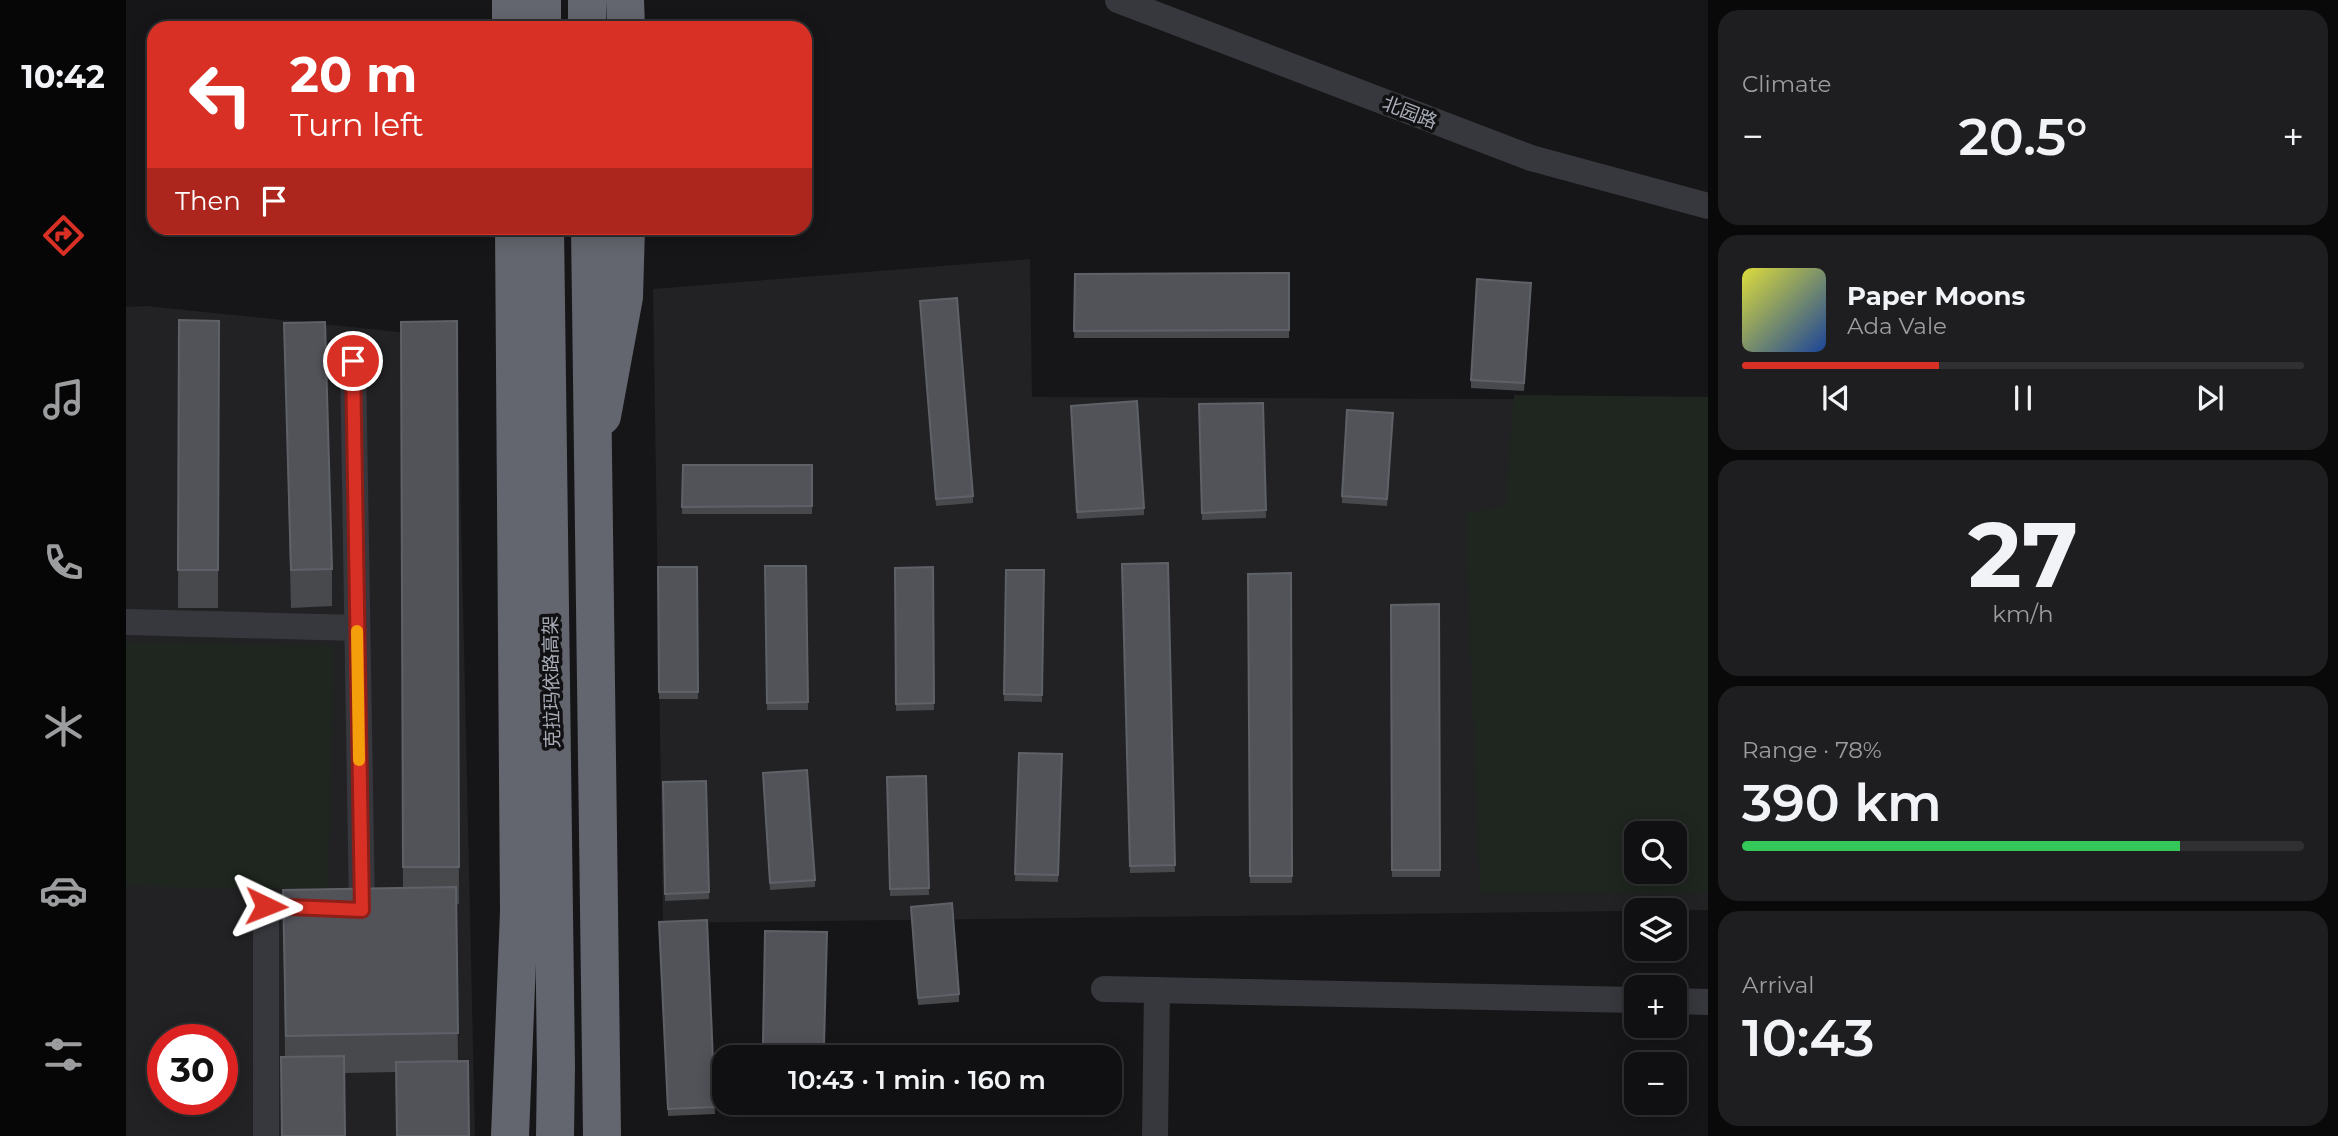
<!DOCTYPE html>
<html lang="en">
<head>
<meta charset="utf-8">
<style>
  body { margin:0; font-family:Montserrat,"Noto Sans SC",sans-serif; background:#1e1e20; color:#f1f3f6; height:100vh; display:flex; flex-direction:column; font-size:26px; white-space:nowrap }
  * { box-sizing:border-box; margin:0 }
  p { font-size:23px; color:#9c9d9f }
  .icon { flex:none; width:38px; height:38px; fill:none; stroke:currentColor; stroke-width:2; stroke-linecap:round; stroke-linejoin:round }
  .map { position:relative; flex:1; overflow:hidden }
  .details { display:flex; flex-direction:column; gap:10px; padding:10px; background:#09090a; width:630px }
  .details>* { flex:none }
  .banner { position:absolute; left:21px; top:21px; width:665px; height:214px; border-radius:21px; box-shadow:0 4px 18px #0003,0 0 0 2px #303032; background:#d93025; color:#fff; overflow:hidden }
  .buttons { position:absolute; left:1498px; top:821px; display:grid; gap:14px }
  .buttons a { display:grid; place-items:center; width:63px; height:63px; border-radius:14px; background:#101012; box-shadow:0 4px 18px #0003,0 0 0 2px #303032; font-size:35px }
  .speed { position:absolute; left:21px; top:1024px; display:flex; gap:14px; font-size:35px; font-weight:700; text-align:center }
  .speed>* { display:grid; place-content:center; width:91px; height:91px; border-radius:50%; background:#101012; box-shadow:0 4px 18px #0003,0 0 0 2px #303032; line-height:1 }
  .speed .limit { border:10px solid #d22; background:#fff; color:#111 }
  .pin { position:absolute; display:grid; place-items:center; width:60px; height:60px; color:#fff; margin:-30px; border:4px solid #fff; border-radius:50%; box-shadow:0 2px 7px #0007 }
  .me { position:absolute; width:77px; margin:-38px; rotate:92deg; stroke-linejoin:round; filter:drop-shadow(0 0 5px #0008) }
  .turn { display:flex; align-items:center; gap:24px; height:147px; padding:0 28px; font-size:32px }
  .turn .icon { width:91px; height:91px; stroke-width:2.5 }
  .turn b { display:block; font-size:49px; line-height:60px }
  .then { display:flex; align-items:center; height:66px; padding:0 28px; background:#0003; gap:14px; font-size:26px }
  .big { font-size:52px; font-weight:600; line-height:1.1 }
  .details .tile { flex:1; display:flex; flex-direction:column; justify-content:center; gap:10px; min-width:0; padding:0 24px; border-radius:21px; background:#1e1e20 }
  .details .dial { align-items:center; gap:0 }
  .dial b { font-size:91px; line-height:1 }
  .song { display:flex; align-items:center; gap:21px }
  .cover { width:84px; height:84px; border-radius:10px; background:linear-gradient(135deg,hsl(60 70% 55%),hsl(220 70% 35%)) }
  .played { height:7px; border-radius:4px; background:linear-gradient(90deg,#d93025 35%,#303032 35%) }
  .keys { display:flex; justify-content:space-around; direction:ltr }
  .heat { display:flex; justify-content:space-between; align-items:center; font-size:38px; direction:ltr }
  .charge { height:10px; border-radius:5px; background:linear-gradient(90deg,#34c759 78%,#303032 0) }
  .trip { position:absolute; left:586px; top:1045px; width:410px; height:70px; border-radius:21px; background:#101012; box-shadow:0 4px 18px #0003,0 0 0 2px #303032; font-weight:600; line-height:70px; text-align:center }
  main { display:flex; flex:1; min-height:0 }
  .menu { display:flex; flex-direction:column; width:126px; justify-content:space-around; align-items:center; background:#060607; color:#9c9d9f }
  .menu .icon { width:49px; height:49px }
  .menu .selected { color:#d93025 }
  .menu b { font-size:32px; color:#f1f3f6 }
  .map>svg:first-child { display:block }
</style>
</head>
<body>
<main>
<nav class="menu">
<b>10:42</b>
<svg class="icon selected" aria-label="directions" viewBox="0 0 24 24"><path d="M12 3l9 9-9 9-9-9zM9 14v-3h6M13 9l2 2-2 2"/></svg>
<svg class="icon" aria-label="music" viewBox="0 0 24 24"><path d="M9 18V5l10-2v13"/><circle cx="6" cy="18" r="3"/><circle cx="16" cy="16" r="3"/></svg>
<svg class="icon" aria-label="phone" viewBox="0 0 24 24"><path d="M5 4h4l2 5-3 2q2 4 5 5l2-3 5 2v4C11 20 4 13 5 4z"/></svg>
<svg class="icon" aria-label="climate" viewBox="0 0 24 24"><path d="M12 3v18M4 7l16 10M4 17L20 7"/></svg>
<svg class="icon" aria-label="car" viewBox="0 0 24 24"><path d="M5 17H2v-5l4-1 3-4h7l3 4 3 1v5h-3M9 17h6M6 11h13"/><circle cx="7" cy="17" r="2"/><circle cx="17" cy="17" r="2"/></svg>
<svg class="icon" aria-label="filters" viewBox="0 0 24 24"><path d="M4 7h16M4 17h16"/><circle cx="9" cy="7" r="2"/><circle cx="15" cy="17" r="2"/></svg>
</nav>
<div class="map">
<svg width="1582" height="1136" viewBox="0 0 1582 1136">
  <rect width="100%" height="100%" fill="#161618"/>
  <!-- built -->
  <g fill="#222225" fill-rule="evenodd">
    <path d="M904 259 906 397 1582 400V910L537 923 527 289ZM1510 833H1549V872H1510Z"/>
    <path d="M20 306 331 338 349 1136H0V307ZM37 1040H96V1099H37Z"/>
  </g>
  <!-- green -->
  <g fill="#1e261f" fill-rule="evenodd">
    <path d="M1388 395 1582 397V892H1354L1339 513 1379 506ZM1510 833H1549V872H1510Z"/>
    <path d="M0 642 208 646 202 890 0 886Z"/>
  </g>
  <g fill="none" stroke-linecap="round" stroke-linejoin="round">
    <!-- minor -->
    <g stroke="#37383d" stroke-width="26">
      <path d="M992 0 1405 158 1582 206"/>
      <path d="M0 622 231 628"/>
      <path d="M978 989 1510 1000"/>
      <path d="M1549 1001 1582 1002"/>
      <path d="M140 1136V906L236 910 227 361"/>
      <path d="M1029 1136 1031 990"/>
    </g>
    <!-- highway -->
    <g stroke="#63666e" stroke-width="38">
      <path d="M385 0V28"/>
      <path d="M416 0V28"/>
      <path d="M461 0V28"/>
      <path d="M499 0 500 28"/>
      <path d="M419 228 430 1066 429 1136"/>
      <path d="M476 416 498 297 500 228"/>
      <path d="M384 1136 393 912 388 228"/>
    </g>
    <!-- highway-bridge -->
    <path stroke="#63666e" stroke-width="38" d="M464 228 476 1136"/>
  </g>
  <!-- wall -->
  <g fill="#47494d">
    <path d="M1163 273V338H948L949 274Z"/>
    <path d="M1405 290 1398 391 1345 388V380Z"/>
    <path d="M794 301 847 496V503L810 506Z"/>
    <path d="M53 320 93 321 92 608H52Z"/>
    <path d="M331 321 333 904H330L332 1061 270 1072 218 1073 159 1057 157 890 277 888 275 322Z"/>
    <path d="M158 323 206 569V606L165 608Z"/>
    <path d="M1137 403 1140 518 1076 520 1073 404Z"/>
    <path d="M945 413 1018 508V515L951 519Z"/>
    <path d="M1267 420 1261 506 1216 503V496Z"/>
    <path d="M557 465H686V514H556Z"/>
    <path d="M1042 563 1049 872 1004 873 996 564Z"/>
    <path d="M639 566H680L682 710H641Z"/>
    <path d="M532 567H571L572 699H533Z"/>
    <path d="M807 567 808 710 770 711 769 568Z"/>
    <path d="M880 570H918L916 702 878 701Z"/>
    <path d="M1165 573 1166 883H1124L1122 574Z"/>
    <path d="M1313 604 1314 877H1266L1265 605Z"/>
    <path d="M893 753 936 754 932 882 889 881Z"/>
    <path d="M800 776 803 895 764 896 761 777Z"/>
    <path d="M580 781 583 899 539 901 537 782Z"/>
    <path d="M637 781 689 880V887L644 890Z"/>
    <path d="M785 914 833 994V1002L792 1005Z"/>
    <path d="M581 920 589 1114 542 1116 533 922Z"/>
    <path d="M639 931 701 932 698 1052 637 1051Z"/>
    <path d="M678 1102H773V1111L678 1115Z"/>
  </g>
  <!-- building -->
  <g fill="#525359" stroke="#5f6168" stroke-width="2">
    <path d="M1163 273V330L948 331 949 274Z"/>
    <path d="M1351 279 1405 283 1398 383 1345 380Z"/>
    <path d="M831 298 847 496 810 499 794 301Z"/>
    <path d="M53 320 93 321 92 570H52Z"/>
    <path d="M331 321 333 867H277L275 322Z"/>
    <path d="M199 322 206 569 165 570 158 323Z"/>
    <path d="M1011 401 1018 508 951 512 945 406Z"/>
    <path d="M1137 403 1140 510 1076 513 1073 404Z"/>
    <path d="M1221 410 1267 413 1261 499 1216 496Z"/>
    <path d="M557 465H686V506L556 507Z"/>
    <path d="M1042 563 1049 865 1004 866 996 564Z"/>
    <path d="M639 566H680L682 702 641 703Z"/>
    <path d="M532 567H571L572 692H533Z"/>
    <path d="M807 567 808 703 770 704 769 568Z"/>
    <path d="M880 570H918L916 695 878 694Z"/>
    <path d="M1165 573 1166 876H1124L1122 574Z"/>
    <path d="M1313 604 1314 870H1266L1265 605Z"/>
    <path d="M893 753 936 754 932 875 889 874Z"/>
    <path d="M681 770 689 880 644 883 637 773Z"/>
    <path d="M800 776 803 888 764 889 761 777Z"/>
    <path d="M580 781 583 892 539 894 537 782Z"/>
    <path d="M330 887 332 1033 160 1036 157 890Z"/>
    <path d="M826 903 833 994 792 998 785 907Z"/>
    <path d="M581 920 589 1107 542 1109 533 922Z"/>
    <path d="M639 931 701 932 698 1045 637 1044Z"/>
    <path d="M218 1056 219 1136H156L155 1057Z"/>
    <path d="M342 1061 343 1136H271L270 1062Z"/>
    <path d="M678 1102H773V1104L678 1108Z"/>
  </g>
  <g fill="none" stroke-linecap="round" stroke-linejoin="round">
    <defs>
      <path id="route" d="M140 906 236 910 227 361"/>
    </defs>
    <!-- route casing -->
    <use href="#route" stroke="#8d1f18" stroke-width="18"/>
    <!-- route -->
    <use href="#route" stroke="#d93025" stroke-width="12"/>
    <!-- slow -->
    <path stroke="#f59e0b" stroke-width="12" d="M231 631 233 760"/>
  </g>
  <g text-anchor="middle" stroke-width="7" stroke-linejoin="round" paint-order="stroke">
    <!-- street labels -->
    <g font-size="19" fill="#a8adb8" stroke="#111113">
      <text transform="translate(1284 112) rotate(21)" y="7">北园路</text>
      <text transform="translate(425 682) rotate(-91)" y="7">克拉玛依路高架</text>
    </g>
  </g>
</svg>
<div class="buttons">
<a><svg class="icon" aria-label="search" viewBox="0 0 24 24"><circle cx="10" cy="10" r="6"/><path d="M15 15l6 6"/></svg></a>
<a><svg class="icon" aria-label="layers" viewBox="0 0 24 24"><path d="M12 4l9 5-9 5-9-5zM3 14l9 5 9-5"/></svg></a>
<a>+</a>
<a>−</a>
</div>
<div class="speed"><div class="limit">30</div></div>
<div class="pin" style="left:227px;top:361px;background:#d93025"><svg class="icon" aria-label="arrive" viewBox="0 0 24 24"><path d="M6 21V4h12l-3 4 3 4H6"/></svg></div>
<svg class="me" style="left:140px;top:906px" viewBox="-20 -20 40 40"><path d="M0-17L14 15 0 8-14 15z" fill="#d93025" stroke="#fff" stroke-width="4"/></svg>
<div class="trip">10:43 · 1 min · 160 m</div>
<div class="banner">
<div class="turn"><svg class="icon" aria-label="left" viewBox="0 0 24 24"><path d="M17 20v-9H6M10 6l-5 5 5 5"/></svg><div><b>20 m</b>Turn left</div></div>
<div class="then">Then<svg class="icon" aria-label="arrive" viewBox="0 0 24 24"><path d="M6 21V4h12l-3 4 3 4H6"/></svg></div>
</div>
</div>
<section class="details">
<div class="tile"><p>Climate</p>
<div class="heat"><a>−</a><b class="big">20.5°</b><a>+</a></div>
</div>
<div class="tile">
<div class="song"><i class="cover"></i><div><b>Paper Moons</b><p>Ada Vale</p></div></div>
<div class="played"></div>
<div class="keys"><svg class="icon" aria-label="previous" viewBox="0 0 24 24"><path d="M18 5L8 12l10 7zM5 5v14"/></svg><svg class="icon" aria-label="pause" viewBox="0 0 24 24"><path d="M8 5v14M16 5v14"/></svg><svg class="icon" aria-label="next" viewBox="0 0 24 24"><path d="M6 5l10 7-10 7zM19 5v14"/></svg></div>
</div>
<div class="tile dial"><b>27</b><p>km/h</p></div>
<div class="tile"><p>Range · 78%</p><b class="big">390 km</b><div class="charge"></div></div>
<div class="tile"><p>Arrival</p><b class="big">10:43</b></div>
</section>
</main>
</body>
</html>
